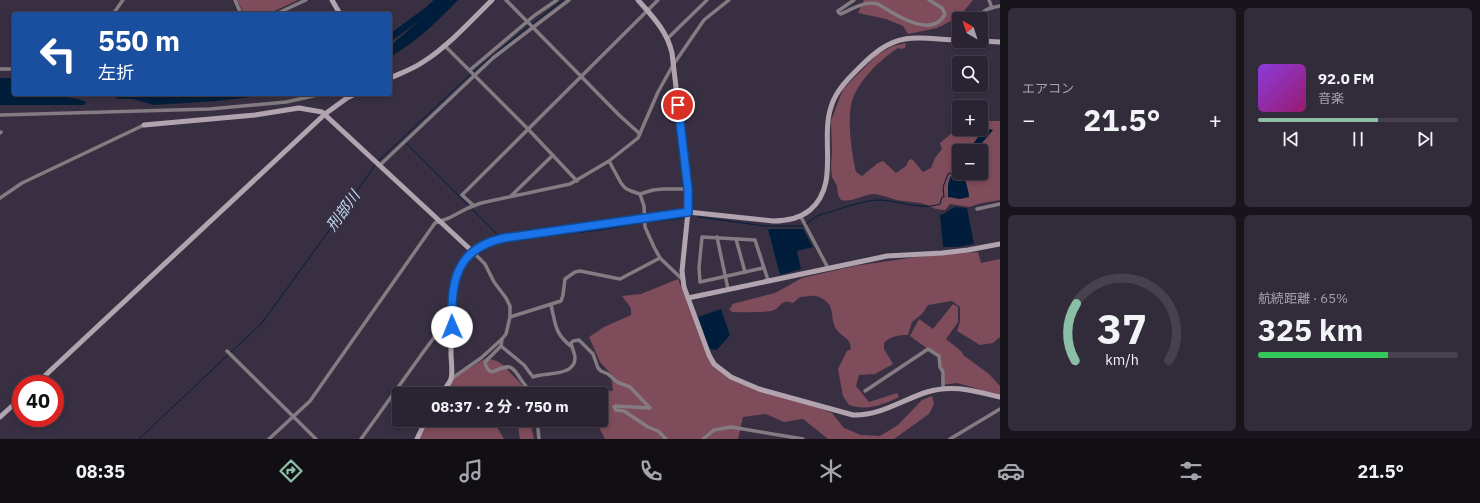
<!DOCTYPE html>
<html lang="ja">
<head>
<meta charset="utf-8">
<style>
  body { margin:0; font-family:"IBM Plex Sans","Noto Sans JP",sans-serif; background:#322c3a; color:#f1f3f6; height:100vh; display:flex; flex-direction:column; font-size:15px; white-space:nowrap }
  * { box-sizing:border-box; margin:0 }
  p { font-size:13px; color:#a5a4ac }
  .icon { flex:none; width:22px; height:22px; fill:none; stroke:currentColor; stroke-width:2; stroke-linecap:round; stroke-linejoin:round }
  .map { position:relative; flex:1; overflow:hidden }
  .drawer { display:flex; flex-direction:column; gap:8px; padding:8px; background:#17141c; width:480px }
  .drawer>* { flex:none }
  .top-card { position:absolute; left:12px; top:12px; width:380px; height:84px; border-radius:4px; box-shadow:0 2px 6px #0003,0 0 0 1px #46414d; background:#1a4fa0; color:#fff; overflow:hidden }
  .needle { width:26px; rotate:321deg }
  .buttons { position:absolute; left:952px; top:12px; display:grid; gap:8px }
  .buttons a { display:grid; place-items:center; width:36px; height:36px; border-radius:4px; background:#2a2432; box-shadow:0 2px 6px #0003,0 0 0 1px #46414d; font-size:20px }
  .speed { position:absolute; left:12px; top:375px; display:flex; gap:8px; font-size:20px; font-weight:700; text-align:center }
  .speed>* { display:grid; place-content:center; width:52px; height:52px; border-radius:50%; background:#2a2432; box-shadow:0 2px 6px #0003,0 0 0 1px #46414d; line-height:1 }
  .speed .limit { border:6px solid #d22; background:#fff; color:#111 }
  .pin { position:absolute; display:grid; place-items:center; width:34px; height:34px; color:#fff; margin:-17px; border:2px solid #fff; border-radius:50%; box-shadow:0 1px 4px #0007 }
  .me { position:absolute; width:44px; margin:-22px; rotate:359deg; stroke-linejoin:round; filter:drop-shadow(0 0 3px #0008) }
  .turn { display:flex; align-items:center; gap:14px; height:84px; padding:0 20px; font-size:18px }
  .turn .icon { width:52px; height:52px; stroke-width:2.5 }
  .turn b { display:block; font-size:28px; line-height:34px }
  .big { font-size:30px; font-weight:700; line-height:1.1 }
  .drawer .widget { flex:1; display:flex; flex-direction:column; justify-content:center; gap:6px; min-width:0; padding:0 14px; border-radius:6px; background:#322c3a }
  .drawer .dial { align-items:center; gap:0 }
  .dial svg { height:104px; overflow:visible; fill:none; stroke:#46414d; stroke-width:7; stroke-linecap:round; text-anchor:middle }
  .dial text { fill:#f1f3f6; stroke:none }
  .song { display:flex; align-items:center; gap:12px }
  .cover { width:48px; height:48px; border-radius:6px; background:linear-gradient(135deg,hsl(270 70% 55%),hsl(320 70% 35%)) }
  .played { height:4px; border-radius:2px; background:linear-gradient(90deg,#8abfa5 60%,#46414d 60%) }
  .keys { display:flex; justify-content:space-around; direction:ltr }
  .heat { display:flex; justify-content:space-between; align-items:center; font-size:22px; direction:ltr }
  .charge { height:6px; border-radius:3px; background:linear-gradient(90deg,#34c759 65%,#46414d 0) }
  .drawer .tiles { flex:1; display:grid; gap:8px; grid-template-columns:repeat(2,1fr) }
  .trip { position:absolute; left:392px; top:387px; width:216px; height:40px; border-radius:4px; background:#2a2432; box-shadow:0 2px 6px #0003,0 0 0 1px #46414d; font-weight:700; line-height:40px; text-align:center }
  .tab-bar { display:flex; height:64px; justify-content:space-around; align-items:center; background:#110e14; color:#a5a4ac }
  .tab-bar .icon { width:28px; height:28px }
  .tab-bar .active { color:#8abfa5 }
  .tab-bar b { font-size:18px; color:#f1f3f6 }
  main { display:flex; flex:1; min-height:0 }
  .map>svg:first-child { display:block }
</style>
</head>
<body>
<main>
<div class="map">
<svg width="1000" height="439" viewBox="0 0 1000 439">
  <rect width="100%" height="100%" fill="#383042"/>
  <!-- green -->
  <g fill="#7e4c5a" fill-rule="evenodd">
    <path d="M237 0H298L268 14H244Z"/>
    <path d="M864 0H973L959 17 937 28 908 34 903 26 886 19 858 13Z"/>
    <path d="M906 43 905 48 900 49 898 48C880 60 861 78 853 98 846 115 852 154 856 172L862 176 878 163 883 161 896 173 906 166 909 160 912 159 923 172 931 168 935 158 942 149 940 143 959 127V129H981V121H1000V200L982 203 969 207 950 204 945 210C935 210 932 207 924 204 914 201 903 202 893 199 886 197 882 195 875 194 863 194 853 203 841 200L838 195 837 186 832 177 831 167 832 151 831 121 840 97 844 88 878 54 893 46ZM959 151H981V173H959Z"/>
    <path d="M978 252 981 263 1000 259V337L993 343 980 345 957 331 960 322V307L952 301 928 305 922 314 912 322 908 335C899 335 890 336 884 343V349L893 364 875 374 859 375 856 386 869 402 897 393 899 397C883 405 867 411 849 405L843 396 838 369 847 351 851 349C850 336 842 338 837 330 832 324 833 316 831 309 830 303 822 297 815 296 810 295 805 297 800 297L793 303C780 298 781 309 771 311 759 313 744 312 732 312L729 309 732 306V304L775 293 802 278 854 266 916 257Z"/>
    <path d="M678 279 703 342 722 371 750 385 793 398 832 413 844 428 861 435 880 436 898 425 922 400 932 396 934 404 929 414 894 439H828L803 419 784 422 766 414 743 417 738 439H605L595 420H601V394H599L606 390 613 391 611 374 600 362 589 337 604 327 631 315V308L622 296 641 294Z"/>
    <path d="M953 304 958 307V322L946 339 962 352 963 355 989 374 1000 386V395L957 383 941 385 942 372 940 358 910 336 919 319 933 329Z"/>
    <path d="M486 358 497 361 503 365 525 388 526 394H444L454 378Z"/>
    <path d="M429 420H497L494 422 504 439H420Z"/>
    <path d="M515 420H530L534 439H520L518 426Z"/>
  </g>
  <!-- water -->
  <g fill="#001e3b">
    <path d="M439 0H458C437 22 416 42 390 57V46L432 10Z"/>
    <path d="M0 78H14V94H26H25V97C46 97 67 94 87 102L84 105H0Z"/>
    <path d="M110 94H277L217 101 154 105 133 99H118Z"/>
    <path d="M985 128 993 130 975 151H964L972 145Z"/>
    <path d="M959 162V173H965C964 181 969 189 969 197L960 199 948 197V184L955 164Z"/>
    <path d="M955 207 967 208 974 244 957 247H943L940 215C946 214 949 209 955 207Z"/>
    <path d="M768 229H803L813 247 797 251 801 269 780 275Z"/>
    <path d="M721 309 730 335 717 350 709 349 698 317Z"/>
  </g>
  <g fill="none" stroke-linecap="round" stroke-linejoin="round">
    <!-- stream -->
    <g stroke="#001e3b" stroke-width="1">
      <path d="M532 24 563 0"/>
      <path d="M473 72 529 26"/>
      <path d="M406 143 468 205"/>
      <path d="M378 161 471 74"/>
      <path d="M472 209 499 236"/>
      <path d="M698 217 765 226H803"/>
      <path d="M647 222 684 218"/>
      <path d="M806 224 817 216 823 214C837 210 864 200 878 200 899 200 920 211 940 204L942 197H944L943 187 948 174 952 173"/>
      <path d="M504 241 600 230 641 223"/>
      <path d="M231 352 261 324 342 213 375 165"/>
      <path d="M139 439 229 354"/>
    </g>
    <!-- river -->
    <path stroke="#001e3b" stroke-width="7" d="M390 38 428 10 439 0"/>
    <!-- street -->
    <g stroke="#847c82" stroke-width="3.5">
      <path d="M235 0 241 14"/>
      <path d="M506 0 619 115 640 134"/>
      <path d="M854 0 838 11 839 13 841 14C854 8 864 1 878 4 894 14 932 40 945 14L942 8 929 0"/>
      <path d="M989 0 992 8"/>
      <path d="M113 14 123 0"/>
      <path d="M276 14 306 0"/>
      <path d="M980 19C981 9 991 8 1000 6"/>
      <path d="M667 39 707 0"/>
      <path d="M444 45 528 129 577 181"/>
      <path d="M0 69H14"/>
      <path d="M470 70 535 15 557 0"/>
      <path d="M0 115 210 109 286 102 322 94"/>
      <path d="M0 133 1 132"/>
      <path d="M609 161 638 138 658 92 673 65 704 20 729 0"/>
      <path d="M380 165 493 58 569 0"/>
      <path d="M640 194 644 206 645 227 654 247 660 258 683 280"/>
      <path d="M511 196 553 155"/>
      <path d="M0 198 22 183 144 125"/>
      <path d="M473 205 462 195 658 0"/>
      <path d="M977 209 1000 204"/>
      <path d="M801 217 828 268"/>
      <path d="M717 237 728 289"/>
      <path d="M736 239 745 272"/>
      <path d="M763 268 700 282 699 268 702 237 755 240 768 280"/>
      <path d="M551 305C556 325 554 333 572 347"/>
      <path d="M510 317 561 301 563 295 565 279 575 272 580 271 620 279 660 258"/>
      <path d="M502 339 501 346 524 365 533 377C544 372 575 377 575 358 575 354 572 348 571 343L573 341 579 340 593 354 598 368 601 371 608 374 617 382 630 387 650 408 616 406 614 407 616 410 624 411 648 427 658 431 666 439"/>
      <path d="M501 346 485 362C486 367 487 370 492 372 511 364 511 364 522 381 525 385 529 389 530 394"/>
      <path d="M227 351 316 439"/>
      <path d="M451 379 481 358 502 339 506 334 510 317V306L506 298 494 282 485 264 473 252"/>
      <path d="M865 391 928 349 939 356 940 367 943 372V389"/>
      <path d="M537 420 539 439"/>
      <path d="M269 439 310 401 435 223 449 218 468 208 481 203 570 184 609 161 621 183 625 188 631 191 640 194 653 190 663 189H688"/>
      <path d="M361 439 424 351 451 315"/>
      <path d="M703 439 714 430 731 427 803 439"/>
      <path d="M950 439 1000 409"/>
    </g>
    <!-- secondary -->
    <g stroke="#b2a4af" stroke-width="5">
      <path d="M332 0 340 14"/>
      <path d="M638 0C653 17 667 31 672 53L688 189V212L682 271 684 287 709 355 714 364 731 377 759 389 853 415C880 416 902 400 927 392 953 384 974 391 1000 397"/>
      <path d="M981 41 1000 42"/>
      <path d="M390 78C401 73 413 69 423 62 447 47 472 20 492 0"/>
      <path d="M144 125 255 115 299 108 322 112 473 252"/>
      <path d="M688 298 887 256 942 253 968 250 1000 244"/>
      <path d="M36 384 325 114 347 98 355 94"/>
      <path d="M441 394C444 390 449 384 451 379 453 372 451 361 451 354 452 305 441 252 504 238L688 212 773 221C787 221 799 219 810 210 840 185 820 140 831 107 836 90 849 78 861 66 873 54 887 42 905 39 922 36 941 40 959 40"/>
      <path d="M0 417 21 398"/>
      <path d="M417 439 426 420"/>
    </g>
  </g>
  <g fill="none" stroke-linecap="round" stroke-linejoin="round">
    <defs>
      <path id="route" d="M452 327C451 283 454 249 504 238L688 212V189L678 105"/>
    </defs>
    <!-- route casing -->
    <use href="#route" stroke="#114b97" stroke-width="10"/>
    <!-- route -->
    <use href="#route" stroke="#1a73e8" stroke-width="7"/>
  </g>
  <g text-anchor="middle" stroke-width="4" stroke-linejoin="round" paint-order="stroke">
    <!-- water labels -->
    <g font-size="15" font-style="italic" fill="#bdd7f1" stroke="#383042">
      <text transform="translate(343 211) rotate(-54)" y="5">刑部川</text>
    </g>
  </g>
</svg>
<div class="buttons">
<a><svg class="needle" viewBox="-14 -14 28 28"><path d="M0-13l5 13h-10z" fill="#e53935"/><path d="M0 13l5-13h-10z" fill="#a5a4ac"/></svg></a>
<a><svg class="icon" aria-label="search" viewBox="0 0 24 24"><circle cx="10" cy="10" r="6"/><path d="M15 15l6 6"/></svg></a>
<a>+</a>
<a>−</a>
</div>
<div class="speed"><div class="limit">40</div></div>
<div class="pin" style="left:678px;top:105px;background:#d93025"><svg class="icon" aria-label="arrive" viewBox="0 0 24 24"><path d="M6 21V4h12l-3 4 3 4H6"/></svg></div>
<svg class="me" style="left:452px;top:327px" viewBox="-20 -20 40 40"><circle r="19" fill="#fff"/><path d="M0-13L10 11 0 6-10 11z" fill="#1a73e8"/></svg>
<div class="trip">08:37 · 2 分 · 750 m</div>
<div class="top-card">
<div class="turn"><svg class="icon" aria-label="left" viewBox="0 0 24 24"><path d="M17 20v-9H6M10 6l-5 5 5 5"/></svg><div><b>550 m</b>左折</div></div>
</div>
</div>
<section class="drawer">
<div class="tiles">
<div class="widget"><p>エアコン</p>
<div class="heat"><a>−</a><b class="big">21.5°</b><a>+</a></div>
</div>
<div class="widget">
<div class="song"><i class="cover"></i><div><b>92.0 FM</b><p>音楽</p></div></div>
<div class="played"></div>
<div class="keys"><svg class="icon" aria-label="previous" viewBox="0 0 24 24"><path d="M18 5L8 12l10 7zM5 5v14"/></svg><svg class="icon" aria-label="pause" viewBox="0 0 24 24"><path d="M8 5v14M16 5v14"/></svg><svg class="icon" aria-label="next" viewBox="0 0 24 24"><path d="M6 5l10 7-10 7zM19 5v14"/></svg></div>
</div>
<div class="widget dial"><svg viewBox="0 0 100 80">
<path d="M14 69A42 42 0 1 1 86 69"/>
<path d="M14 69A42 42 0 0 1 15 25" stroke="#8abfa5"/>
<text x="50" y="56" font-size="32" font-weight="700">37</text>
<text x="50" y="72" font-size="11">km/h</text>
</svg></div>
<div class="widget"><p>航続距離 · 65%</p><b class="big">325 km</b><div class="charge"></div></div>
</div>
</section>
</main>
<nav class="tab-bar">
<b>08:35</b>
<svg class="icon active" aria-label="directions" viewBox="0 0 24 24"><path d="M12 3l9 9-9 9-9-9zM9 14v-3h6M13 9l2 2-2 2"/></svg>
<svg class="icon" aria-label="music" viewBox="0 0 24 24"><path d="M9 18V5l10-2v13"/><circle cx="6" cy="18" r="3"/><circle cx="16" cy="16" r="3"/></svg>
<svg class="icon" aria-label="phone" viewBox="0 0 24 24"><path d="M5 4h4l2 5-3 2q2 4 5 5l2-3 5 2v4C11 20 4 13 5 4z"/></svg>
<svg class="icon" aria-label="climate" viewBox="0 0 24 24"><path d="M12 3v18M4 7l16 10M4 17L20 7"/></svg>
<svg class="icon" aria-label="car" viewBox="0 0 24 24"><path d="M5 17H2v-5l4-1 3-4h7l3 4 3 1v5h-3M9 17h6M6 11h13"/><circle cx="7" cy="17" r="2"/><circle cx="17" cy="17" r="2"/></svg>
<svg class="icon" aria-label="filters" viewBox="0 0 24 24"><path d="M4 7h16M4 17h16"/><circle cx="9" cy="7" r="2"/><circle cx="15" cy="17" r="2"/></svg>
<b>21.5°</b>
</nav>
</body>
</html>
